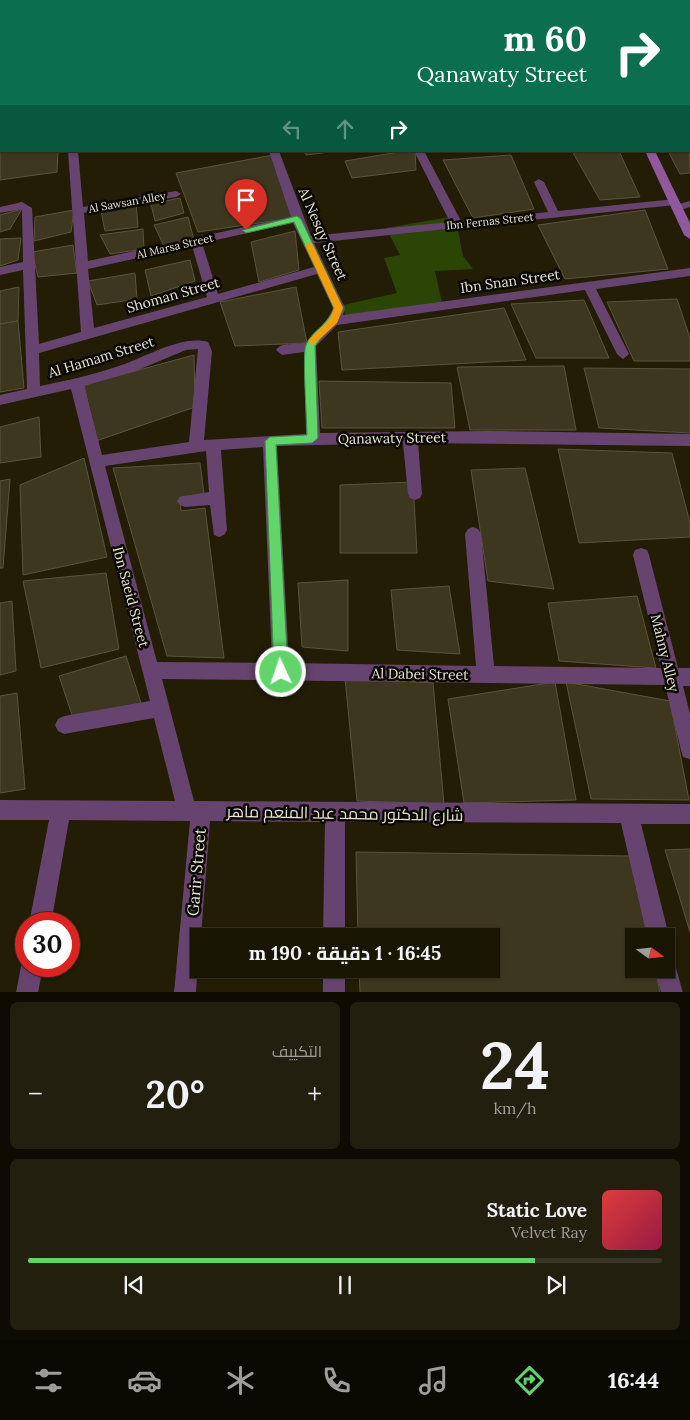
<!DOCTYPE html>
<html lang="ar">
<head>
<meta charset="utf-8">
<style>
  body { margin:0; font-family:Lora,Cairo,serif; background:#231f0e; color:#f1f3f6; direction:rtl; height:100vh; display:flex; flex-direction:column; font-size:19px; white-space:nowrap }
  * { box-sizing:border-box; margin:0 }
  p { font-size:16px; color:#9f9f9a }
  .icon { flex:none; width:28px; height:28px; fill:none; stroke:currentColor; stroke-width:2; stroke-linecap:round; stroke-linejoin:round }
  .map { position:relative; height:992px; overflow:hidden; direction:ltr }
  .details { display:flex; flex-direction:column; gap:10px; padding:10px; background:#0e0c02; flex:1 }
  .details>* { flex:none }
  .hud { position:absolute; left:0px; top:0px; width:690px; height:152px; box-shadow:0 1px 4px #0004,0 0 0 1px #383526; direction:rtl; background:#0b6e4f; color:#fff; overflow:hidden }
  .needle { width:32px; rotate:105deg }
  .fabs { position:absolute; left:625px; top:928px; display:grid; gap:10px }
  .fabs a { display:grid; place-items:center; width:50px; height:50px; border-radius:0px; background:#1a1604; box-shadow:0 1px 4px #0004,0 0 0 1px #383526; font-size:25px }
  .speed { position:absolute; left:15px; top:912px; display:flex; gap:10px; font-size:25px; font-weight:700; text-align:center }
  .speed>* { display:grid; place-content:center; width:65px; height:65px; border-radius:50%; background:#1a1604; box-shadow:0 1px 4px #0004,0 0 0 1px #383526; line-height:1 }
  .speed .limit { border:8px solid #d22; background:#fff; color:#111 }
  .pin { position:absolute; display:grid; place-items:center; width:42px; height:42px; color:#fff; margin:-51px -21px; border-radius:50% 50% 50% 0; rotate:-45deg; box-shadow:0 0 5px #0007 }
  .pin .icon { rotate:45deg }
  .me { position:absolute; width:55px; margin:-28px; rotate:357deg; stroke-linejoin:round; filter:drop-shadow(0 0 4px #0008) }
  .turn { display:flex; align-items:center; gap:18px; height:105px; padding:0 20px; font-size:22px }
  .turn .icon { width:65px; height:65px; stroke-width:2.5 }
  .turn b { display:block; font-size:35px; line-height:42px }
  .lanes { display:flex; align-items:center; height:48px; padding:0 20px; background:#0003; justify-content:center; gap:25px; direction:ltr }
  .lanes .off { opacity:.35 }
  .big { font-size:38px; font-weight:700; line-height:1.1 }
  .details .tile { flex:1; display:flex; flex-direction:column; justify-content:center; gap:8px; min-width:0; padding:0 18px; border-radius:8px; background:#231f0e }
  .details .dial { align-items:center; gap:0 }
  .dial b { font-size:65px; line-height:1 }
  .song { display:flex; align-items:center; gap:15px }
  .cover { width:60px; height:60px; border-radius:8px; background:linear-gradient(135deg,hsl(0 70% 55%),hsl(340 70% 35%)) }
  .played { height:5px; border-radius:2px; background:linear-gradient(90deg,#61d56a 80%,#383526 80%) }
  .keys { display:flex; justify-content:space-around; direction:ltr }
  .heat { display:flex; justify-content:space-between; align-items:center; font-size:28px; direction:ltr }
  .details .tiles { flex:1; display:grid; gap:10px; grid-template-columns:1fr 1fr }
  .tile:last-child { grid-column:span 2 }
  .trip { position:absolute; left:190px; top:928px; width:310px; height:50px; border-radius:0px; background:#1a1604; box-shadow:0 1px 4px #0004,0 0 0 1px #383526; font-weight:700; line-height:50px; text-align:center; direction:rtl }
  .tabs { display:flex; height:80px; justify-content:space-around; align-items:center; background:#0a0902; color:#9f9f9a }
  .tabs .icon { width:35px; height:35px }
  .tabs .selected { color:#61d56a }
  .tabs b { font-size:22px; color:#f1f3f6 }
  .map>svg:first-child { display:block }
</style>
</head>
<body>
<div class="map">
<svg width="690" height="993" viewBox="0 0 690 993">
  <rect width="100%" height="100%" fill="#231d06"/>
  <!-- green -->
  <path fill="#2b4604" d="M455 216 463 256 473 269 435 271 443 308 346 320 343 305 397 293 384 258 400 255 386 228Z"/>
  <!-- building -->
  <g fill="#3e3720" stroke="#5a543b">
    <path d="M365 0H422L423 1H365Z"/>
    <path d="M602 0H690V27L689 1Z"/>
    <path d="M689 122 690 173 680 174 668 151H689Z"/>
    <path d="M0 144 1 151H58L57 172 0 180Z"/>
    <path d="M303 151H338L306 155Z"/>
    <path d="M405 151H415L416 170 352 178 345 161Z"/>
    <path d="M572 151H619L640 197 600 200Z"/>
    <path d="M273 155 293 218 198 232 176 173Z"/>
    <path d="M511 155 534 209 473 218 443 160Z"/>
    <path d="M180 198 184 213 155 221 151 204Z"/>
    <path d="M136 202 138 227 105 231 101 211Z"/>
    <path d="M22 209 10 229 0 232V215Z"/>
    <path d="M74 210 71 232 34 241 35 217Z"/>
    <path d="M645 210 668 269 565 279 538 225Z"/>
    <path d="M188 217 194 240 164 246 154 225Z"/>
    <path d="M143 229 144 249 110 254 100 235Z"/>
    <path d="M295 231 299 270 259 282 251 242Z"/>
    <path d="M21 238 18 260 0 266V239Z"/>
    <path d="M73 245 77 273 38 277 32 252Z"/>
    <path d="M190 260 195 281 151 296 145 270Z"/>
    <path d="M135 273 137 299 97 305 88 281Z"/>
    <path d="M19 287 18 321 0 324V291Z"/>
    <path d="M296 287 307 343 235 346 220 302Z"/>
    <path d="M677 299 690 338V361H634L607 302Z"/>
    <path d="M584 300 609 358H536L511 304Z"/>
    <path d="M504 308 526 360 342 370 338 332Z"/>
    <path d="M18 321 24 388 0 392V324Z"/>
    <path d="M194 355 195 407 96 441 84 385Z"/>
    <path d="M564 366 576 430H470L457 367Z"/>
    <path d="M584 368 690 369V433L599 428Z"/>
    <path d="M319 381 451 383 455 428H322Z"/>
    <path d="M39 417 41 457 0 463V427Z"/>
    <path d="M558 449 672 453 690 523V537L579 543Z"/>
    <path d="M84 458 107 557 23 575 20 485Z"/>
    <path d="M200 463 204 494 180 497 181 511 205 508 224 658 167 656 113 468Z"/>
    <path d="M525 468 554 589 488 581 471 470Z"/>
    <path d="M10 479 3 568H0V481Z"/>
    <path d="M413 482 417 553H340V485Z"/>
    <path d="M106 573 119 649 41 668 23 581Z"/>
    <path d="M348 580V651L302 647 298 583Z"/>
    <path d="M449 586 460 654 397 650 391 590Z"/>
    <path d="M637 596 656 668 559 661 548 603Z"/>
    <path d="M12 601 16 671 0 675V603Z"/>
    <path d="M126 656 141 703 73 718 59 676Z"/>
    <path d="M345 678 433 683 444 804 357 801Z"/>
    <path d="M555 682 576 800 464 803 448 699Z"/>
    <path d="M566 682 670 701 689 800 591 799Z"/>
    <path d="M17 693 25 789 0 793V696Z"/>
    <path d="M690 849V932L665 850Z"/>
    <path d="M356 852 630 856 648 936H634V969H655L660 993H360L359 969H491V936H358Z"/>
  </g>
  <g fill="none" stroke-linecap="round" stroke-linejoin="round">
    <!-- minor -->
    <g fill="#67446f" fill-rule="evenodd">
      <rect x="6" y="0" width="8" height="1"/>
      <path d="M144 0H152L153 1H145Z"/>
      <path d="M502 0H510L511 1H503Z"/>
      <rect x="689" y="33" width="1" height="4"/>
      <path d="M0 34 1 35V40H0Z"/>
      <rect x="0" y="73" width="1" height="6"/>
      <rect x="0" y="126" width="1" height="6"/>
      <path d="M68 151H78L83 207 176 191 181 194 176 197 84 213 88 261 291 217 269 151H279L311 236 450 222 414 151H424L461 221 548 212 534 182 539 179 544 182 558 211 675 199 679 200V204L690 201V207L677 211 672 208 675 205 314 243 345 308 343 315 690 268V276L596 289 629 354 623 359 617 354 585 290 337 325 316 346 320 433 488 431 690 434V446L418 443 422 494 420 498 415 500 410 498 408 494 403 443 277 446 289 663 476 666 465 534 468 529 473 527 478 529 481 534 494 666 661 668 633 555 635 550 641 548 647 550 649 555 678 668H690V686H683L690 714V759L683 757 681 750 665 685 162 679 194 801 690 804V824H641L669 936 666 942V936H647L621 823 345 822V936H323L325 822 210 821 201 936H199L196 993H174L190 821 69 820 51 924H29L49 820H0V800L175 801 154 718 64 734 58 731 55 725 58 719 64 716 150 701 71 389 0 405V395L27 389 23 270 0 275V267L23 262 22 209 0 213V207L22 202 32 208 39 344 81 332ZM293 223 314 267 218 294 202 243ZM192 246 207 297 94 328 88 269ZM317 274 333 308C331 316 313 338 306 342 297 347 282 340 276 350L282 355 304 352 306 434 204 440 212 351 208 342C182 334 142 359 116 367 91 375 66 381 40 386L39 353ZM198 349 189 442 102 455 84 386 138 370 186 350ZM263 447 272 663 157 662 105 466 206 451 209 492 180 497 177 501 180 505 185 507 210 505 214 535 219 537 224 535 227 530 221 450Z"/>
      <path d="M26 957V966H43L38 993H16L21 966Z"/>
      <path d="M666 958 674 961 683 993H661L655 969H666Z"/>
      <rect x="323" y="969" width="22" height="24"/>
    </g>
    <!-- secondary -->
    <g fill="#90589d" fill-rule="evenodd">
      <rect x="572" y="0" width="8" height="1"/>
      <path d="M645 151H655L690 223V239L684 235Z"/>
    </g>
  </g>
  <!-- route -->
  <path fill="#61d56a" stroke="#3f8a45" d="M297 216 301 219 343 308C337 326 325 331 315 346L318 438 312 443 276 445 288 672 286 677 281 679 276 677 274 672 265 441 270 437 307 435C307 420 302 354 306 345 313 329 327 327 334 308L294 222 246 233 242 230Z"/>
  <!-- slow -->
  <path fill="#f59e0b" d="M309 243 313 245 343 308 337 323 313 345 308 341 330 319 334 308 305 245Z"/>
  <g text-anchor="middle" stroke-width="5" stroke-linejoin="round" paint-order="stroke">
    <!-- far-street labels -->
    <g font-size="11" fill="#e8e4d6" stroke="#0a0802">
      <text transform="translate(127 202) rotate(-10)" y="4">Al Sawsan Alley</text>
      <text transform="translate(490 221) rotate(-6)" y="4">Ibn Fernas Street</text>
      <text transform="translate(175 246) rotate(-13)" y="4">Al Marsa Street</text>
    </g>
    <!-- street labels -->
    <g font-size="14" fill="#e8e4d6" stroke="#0a0802">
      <text transform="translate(323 234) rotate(66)" y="5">Al Nesqy Street</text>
      <text transform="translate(510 281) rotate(-8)" y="5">Ibn Snan Street</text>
      <text transform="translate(173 295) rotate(-16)" y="5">Shoman Street</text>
      <text transform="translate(101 357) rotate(-17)" y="5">Al Hamam Street</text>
      <text transform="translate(392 438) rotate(-1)" y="5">Qanawaty Street</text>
      <text transform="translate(131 597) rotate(75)" y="5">Ibn Saeid Street</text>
      <text transform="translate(665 653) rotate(76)" y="5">Mahny Alley</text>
      <text transform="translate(420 674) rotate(1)" y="5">Al Dabei Street</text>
    </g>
    <!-- near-street labels -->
    <g font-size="16" fill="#e8e4d6" stroke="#0a0802">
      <text transform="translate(345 813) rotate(1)" y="6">شارع الدكتور محمد عبد المنعم ماهر</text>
      <text transform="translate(196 872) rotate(-85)" y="6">Garir Street</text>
    </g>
  </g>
</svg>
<div class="fabs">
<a><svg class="needle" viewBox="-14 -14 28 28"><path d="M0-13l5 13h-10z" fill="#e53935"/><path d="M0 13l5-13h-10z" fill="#9f9f9a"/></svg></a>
</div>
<div class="speed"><div class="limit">30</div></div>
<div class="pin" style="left:246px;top:230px;background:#d93025"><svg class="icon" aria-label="arrive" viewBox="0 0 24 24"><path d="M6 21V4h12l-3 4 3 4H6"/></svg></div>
<svg class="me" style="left:281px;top:672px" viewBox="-20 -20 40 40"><circle r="17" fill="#61d56a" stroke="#fff" stroke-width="3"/><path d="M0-11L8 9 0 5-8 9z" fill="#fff"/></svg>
<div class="trip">16:45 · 1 دقيقة · 190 m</div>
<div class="hud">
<div class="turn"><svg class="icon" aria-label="right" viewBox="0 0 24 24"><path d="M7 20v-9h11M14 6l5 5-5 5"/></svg><div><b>60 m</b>Qanawaty Street</div></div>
<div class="lanes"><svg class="icon off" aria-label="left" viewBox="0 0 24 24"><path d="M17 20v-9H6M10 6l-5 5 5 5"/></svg><svg class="icon off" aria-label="ahead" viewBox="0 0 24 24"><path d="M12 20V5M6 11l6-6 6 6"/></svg><svg class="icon" aria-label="right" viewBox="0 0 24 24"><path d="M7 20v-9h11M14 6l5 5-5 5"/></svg></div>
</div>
</div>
<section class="details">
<div class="tiles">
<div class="tile dial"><b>24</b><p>km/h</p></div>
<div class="tile"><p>التكييف</p>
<div class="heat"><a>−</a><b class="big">20°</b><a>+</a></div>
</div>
<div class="tile">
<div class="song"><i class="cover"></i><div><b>Static Love</b><p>Velvet Ray</p></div></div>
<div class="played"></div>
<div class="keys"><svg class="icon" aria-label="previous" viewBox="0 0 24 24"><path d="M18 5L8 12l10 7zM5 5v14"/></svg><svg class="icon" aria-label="pause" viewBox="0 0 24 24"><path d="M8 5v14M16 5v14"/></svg><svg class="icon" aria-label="next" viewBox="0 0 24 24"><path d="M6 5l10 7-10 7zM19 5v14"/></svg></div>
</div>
</div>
</section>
<nav class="tabs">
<b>16:44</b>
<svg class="icon selected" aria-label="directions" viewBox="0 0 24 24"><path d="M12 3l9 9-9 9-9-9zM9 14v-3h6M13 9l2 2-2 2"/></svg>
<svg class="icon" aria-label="music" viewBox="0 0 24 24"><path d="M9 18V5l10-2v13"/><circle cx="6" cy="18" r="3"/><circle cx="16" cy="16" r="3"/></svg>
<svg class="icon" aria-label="phone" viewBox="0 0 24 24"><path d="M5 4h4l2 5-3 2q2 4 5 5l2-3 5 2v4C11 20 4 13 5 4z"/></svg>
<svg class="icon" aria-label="climate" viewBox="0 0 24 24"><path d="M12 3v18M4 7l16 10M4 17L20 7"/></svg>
<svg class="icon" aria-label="car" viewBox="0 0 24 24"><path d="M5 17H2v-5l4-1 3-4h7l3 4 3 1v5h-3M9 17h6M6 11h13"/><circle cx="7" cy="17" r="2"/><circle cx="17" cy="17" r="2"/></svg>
<svg class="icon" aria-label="filters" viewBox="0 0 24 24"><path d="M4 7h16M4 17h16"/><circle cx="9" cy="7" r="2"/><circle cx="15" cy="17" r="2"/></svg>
</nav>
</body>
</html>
